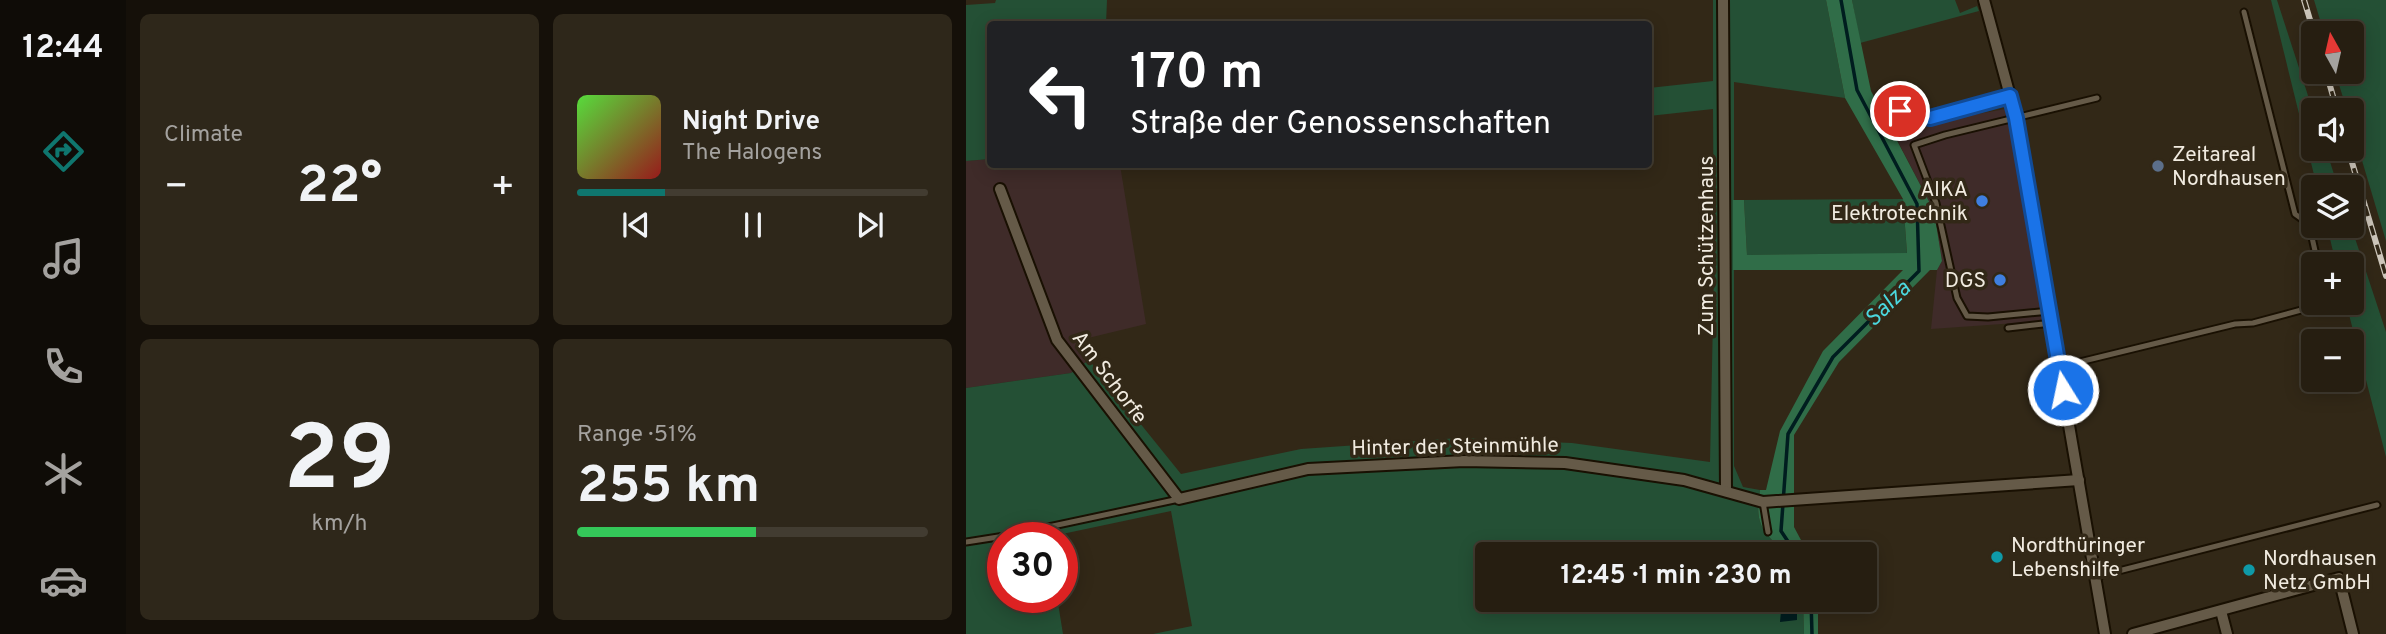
<!DOCTYPE html>
<html lang="en">
<head>
<meta charset="utf-8">
<style>
  body { margin:0; font-family:Overpass,sans-serif; background:#2e271a; color:#f1f3f6; height:100vh; display:flex; flex-direction:column; font-size:26px; white-space:nowrap }
  * { box-sizing:border-box; margin:0 }
  p { font-size:23px; color:#a4a29f }
  .icon { flex:none; width:38px; height:38px; fill:none; stroke:currentColor; stroke-width:2; stroke-linecap:round; stroke-linejoin:round }
  .map { position:relative; flex:1; overflow:hidden }
  .panel { display:flex; flex-direction:column; gap:14px; padding:14px; background:#151009; width:840px }
  .panel>* { flex:none }
  .guide { position:absolute; left:21px; top:21px; width:665px; height:147px; border-radius:7px; box-shadow:0 4px 18px #0003,0 0 0 2px #423c31; background:#202124; color:#fff; overflow:hidden }
  .needle { width:46px; rotate:352deg }
  .controls { position:absolute; left:1335px; top:21px; display:grid; gap:14px }
  .controls a { display:grid; place-items:center; width:63px; height:63px; border-radius:7px; background:#261e11; box-shadow:0 4px 18px #0003,0 0 0 2px #423c31; font-size:35px }
  .speed { position:absolute; left:21px; top:522px; display:flex; gap:14px; font-size:35px; font-weight:700; text-align:center }
  .speed>* { display:grid; place-content:center; width:91px; height:91px; border-radius:50%; background:#261e11; box-shadow:0 4px 18px #0003,0 0 0 2px #423c31; line-height:1 }
  .speed .limit { border:10px solid #d22; background:#fff; color:#111 }
  .pin { position:absolute; display:grid; place-items:center; width:60px; height:60px; color:#fff; margin:-30px; border:4px solid #fff; border-radius:50%; box-shadow:0 2px 7px #0007 }
  .me { position:absolute; width:77px; margin:-38px; rotate:350deg; stroke-linejoin:round; filter:drop-shadow(0 0 5px #0008) }
  .turn { display:flex; align-items:center; gap:24px; height:147px; padding:0 28px; font-size:32px }
  .turn .icon { width:91px; height:91px; stroke-width:2.5 }
  .turn b { display:block; font-size:49px; line-height:60px }
  .big { font-size:52px; font-weight:700; line-height:1.1 }
  .panel .tile { flex:1; display:flex; flex-direction:column; justify-content:center; gap:10px; min-width:0; padding:0 24px; border-radius:10px; background:#2e271a }
  .panel .dial { align-items:center; gap:0 }
  .dial b { font-size:91px; line-height:1 }
  .song { display:flex; align-items:center; gap:21px }
  .cover { width:84px; height:84px; border-radius:10px; background:linear-gradient(135deg,hsl(110 70% 55%),hsl(0 70% 35%)) }
  .played { height:7px; border-radius:4px; background:linear-gradient(90deg,#0f766e 25%,#423c31 25%) }
  .keys { display:flex; justify-content:space-around; direction:ltr }
  .heat { display:flex; justify-content:space-between; align-items:center; font-size:38px; direction:ltr }
  .charge { height:10px; border-radius:5px; background:linear-gradient(90deg,#34c759 51%,#423c31 0) }
  .panel .tiles { flex:1; display:grid; gap:14px; grid-template-columns:repeat(2,1fr) }
  .trip { position:absolute; left:509px; top:542px; width:402px; height:70px; border-radius:7px; background:#261e11; box-shadow:0 4px 18px #0003,0 0 0 2px #423c31; font-weight:700; line-height:70px; text-align:center }
  main { display:flex; flex:1; min-height:0 }
  .tabs { display:flex; flex-direction:column; width:126px; justify-content:space-around; align-items:center; background:#0f0c07; color:#a4a29f }
  .tabs .icon { width:49px; height:49px }
  .tabs .selected { color:#0f766e }
  .tabs b { font-size:32px; color:#f1f3f6 }
  .map>svg:first-child { display:block }
</style>
</head>
<body>
<main>
<nav class="tabs">
<b>12:44</b>
<svg class="icon selected" aria-label="directions" viewBox="0 0 24 24"><path d="M12 3l9 9-9 9-9-9zM9 14v-3h6M13 9l2 2-2 2"/></svg>
<svg class="icon" aria-label="music" viewBox="0 0 24 24"><path d="M9 18V5l10-2v13"/><circle cx="6" cy="18" r="3"/><circle cx="16" cy="16" r="3"/></svg>
<svg class="icon" aria-label="phone" viewBox="0 0 24 24"><path d="M5 4h4l2 5-3 2q2 4 5 5l2-3 5 2v4C11 20 4 13 5 4z"/></svg>
<svg class="icon" aria-label="climate" viewBox="0 0 24 24"><path d="M12 3v18M4 7l16 10M4 17L20 7"/></svg>
<svg class="icon" aria-label="car" viewBox="0 0 24 24"><path d="M5 17H2v-5l4-1 3-4h7l3 4 3 1v5h-3M9 17h6M6 11h13"/><circle cx="7" cy="17" r="2"/><circle cx="17" cy="17" r="2"/></svg>
</nav>
<section class="panel">
<div class="tiles">
<div class="tile"><p>Climate</p>
<div class="heat"><a>−</a><b class="big">22°</b><a>+</a></div>
</div>
<div class="tile">
<div class="song"><i class="cover"></i><div><b>Night Drive</b><p>The Halogens</p></div></div>
<div class="played"></div>
<div class="keys"><svg class="icon" aria-label="previous" viewBox="0 0 24 24"><path d="M18 5L8 12l10 7zM5 5v14"/></svg><svg class="icon" aria-label="pause" viewBox="0 0 24 24"><path d="M8 5v14M16 5v14"/></svg><svg class="icon" aria-label="next" viewBox="0 0 24 24"><path d="M6 5l10 7-10 7zM19 5v14"/></svg></div>
</div>
<div class="tile dial"><b>29</b><p>km/h</p></div>
<div class="tile"><p>Range · 51%</p><b class="big">255 km</b><div class="charge"></div></div>
</div>
</section>
<div class="map">
<svg width="1420" height="634" viewBox="0 0 1420 634">
  <rect width="100%" height="100%" fill="#322817"/>
  <!-- commercial -->
  <g fill="#3f2b29">
    <path d="M1039 109 1047 141 1079 321 965 329 971 270 976 261 968 211 926 130Z"/>
    <path d="M24 159V164L154 165 180 324 118 339 123 360 105 373 0 388V161Z"/>
  </g>
  <!-- green -->
  <g fill="#245035">
    <path d="M30 0H141L140 24H24V159L0 161V5L29 3Z"/>
    <path d="M747 0H860L879 98 768 82V466L777 487 794 490C788 526 797 531 821 555H522V600H837L838 634H187L226 626 205 511 82 537H37V597H91L97 634H0V388L105 373 123 360 215 474 335 449 493 438 606 443 744 462 748 271 747 109 683 116V88L747 81Z"/>
    <path d="M886 0H989L994 13 1011 6 1013 11 894 43Z"/>
    <path d="M1305 0H1311L1347 111 1348 149H1360L1372 187H1351Z"/>
    <path d="M1348 0H1420V241L1386 127V110H1381L1369 72H1386V33H1358Z"/>
    <path d="M937 199 941 254 781 255 778 200Z"/>
    <path d="M1361 226H1385L1420 332V457L1380 303H1386V264H1370Z"/>
  </g>
  <!-- forest -->
  <g fill="#306d48">
    <path d="M860 0H886L905 91 968 211 976 261 971 270H964L873 362 828 435V527L843 555H821C797 531 788 526 794 490H800L814 431 857 351 937 270H767V200H778L781 255 941 253 937 199 879 98Z"/>
    <path d="M837 600H852V634H838Z"/>
  </g>
  <!-- water -->
  <path fill="#001d1f" d="M816 600H831V620L814 622Z"/>
  <g fill="none" stroke-linecap="round" stroke-linejoin="round">
    <!-- stream -->
    <g stroke="#001d1f" stroke-width="3.5">
      <path d="M831 555 815 531 822 434 867 357 953 271 951 204 891 90 875 0"/>
      <path d="M845 600 846 634"/>
    </g>
    <defs>
      <g id="lane">
        <path d="M1278 12 1329 214 1343 224 1352 264"/>
        <path d="M934 111 964 118 1044 96"/>
        <path d="M1084 311 1022 317 1001 316 991 298 970 203 948 145 979 135 1131 98"/>
        <path d="M1042 328 1086 323"/>
        <path d="M1093 367 1269 324 1287 323 1361 303"/>
        <path d="M797 502 802 532"/>
        <path d="M0 542 45 535 213 499"/>
        <path d="M1129 577 1411 505"/>
      </g>
      <g id="street">
        <path d="M757 0 760 491"/>
        <path d="M1018 0 1050 118 1139 634"/>
        <path d="M34 189 91 340 213 499 342 469 498 461 599 463 718 480 797 502 1113 480"/>
        <path d="M1255 611 1261 634"/>
        <path d="M1167 634 1373 578 1387 634"/>
      </g>
    </defs>
    <!-- lane casing -->
    <use href="#lane" stroke="#191002" stroke-width="9"/>
    <!-- street casing -->
    <use href="#street" stroke="#191002" stroke-width="14"/>
    <!-- lane -->
    <use href="#lane" stroke="#655a48" stroke-width="5"/>
    <!-- street -->
    <use href="#street" stroke="#655a48" stroke-width="10"/>
    <defs>
      <g id="rail">
        <path d="M1338 0 1348 33"/>
        <path d="M1360 72 1371 110"/>
        <path d="M1382 149 1420 276"/>
      </g>
    </defs>
    <!-- rail casing -->
    <use href="#rail" stroke="#cdc6ba" stroke-width="6"/>
    <!-- rail -->
    <use href="#rail" stroke="#322817" stroke-width="3.5" stroke-dasharray="10" stroke-linecap="butt"/>
  </g>
  <g fill="none" stroke-linecap="round" stroke-linejoin="round">
    <defs>
      <path id="route" d="M934 111 964 118 1044 96 1050 118 1097 390"/>
    </defs>
    <!-- route casing -->
    <use href="#route" stroke="#114b97" stroke-width="18"/>
    <!-- route -->
    <use href="#route" stroke="#1a73e8" stroke-width="12"/>
  </g>
  <!-- markers -->
  <circle fill="#5c6f8a" stroke="#322817" stroke-width="2.5" cx="1192" cy="166" r="7"/>
  <g fill="#3f7fe0" stroke="#322817" stroke-width="2.5">
    <circle cx="1016" cy="201" r="7"/>
    <circle cx="1034" cy="280" r="7"/>
  </g>
  <g fill="#0f9aa8" stroke="#322817" stroke-width="2.5">
    <circle cx="1031" cy="557" r="7"/>
    <circle cx="1283" cy="570" r="7"/>
  </g>
  <g text-anchor="middle" stroke-width="7" stroke-linejoin="round" paint-order="stroke">
    <!-- poi labels -->
    <g font-size="21" fill="#f1ebe0" stroke="#322817" text-anchor="start">
      <text x="1206" y="161">Zeitareal<tspan x="1206" dy="24">Nordhausen</tspan></text>
      <text x="1002" y="196" text-anchor="end">AIKA<tspan x="1002" dy="24">Elektrotechnik</tspan></text>
      <text x="1020" y="287" text-anchor="end">DGS</text>
      <text x="1045" y="552">Nordthüringer<tspan x="1045" dy="24">Lebenshilfe</tspan></text>
      <text x="1297" y="565">Nordhausen<tspan x="1297" dy="24">Netz GmbH</tspan></text>
    </g>
    <!-- street labels -->
    <g font-size="21" fill="#f1ebe0" stroke="#322817">
      <text transform="translate(740 246) rotate(-90)" y="7">Zum Schützenhaus</text>
      <text transform="translate(144 377) rotate(53)" y="7">Am Schorfe</text>
      <text transform="translate(489 446) rotate(-1)" y="7">Hinter der Steinmühle</text>
    </g>
    <!-- water labels -->
    <g font-size="23" font-style="italic" fill="#4bd8df" stroke="#322817">
      <text transform="translate(921 303) rotate(-45)" y="8">Salza</text>
    </g>
  </g>
</svg>
<div class="controls">
<a><svg class="needle" viewBox="-14 -14 28 28"><path d="M0-13l5 13h-10z" fill="#e53935"/><path d="M0 13l5-13h-10z" fill="#a4a29f"/></svg></a>
<a><svg class="icon" aria-label="sound" viewBox="0 0 24 24"><path d="M4 9h4l5-4v14l-5-4H4zM17 9q2 3 0 6"/></svg></a>
<a><svg class="icon" aria-label="layers" viewBox="0 0 24 24"><path d="M12 4l9 5-9 5-9-5zM3 14l9 5 9-5"/></svg></a>
<a>+</a>
<a>−</a>
</div>
<div class="speed"><div class="limit">30</div></div>
<div class="pin" style="left:934px;top:111px;background:#d93025"><svg class="icon" aria-label="arrive" viewBox="0 0 24 24"><path d="M6 21V4h12l-3 4 3 4H6"/></svg></div>
<svg class="me" style="left:1097px;top:390px" viewBox="-20 -20 40 40"><circle r="17" fill="#1a73e8" stroke="#fff" stroke-width="3"/><path d="M0-11L8 9 0 5-8 9z" fill="#fff"/></svg>
<div class="trip">12:45 · 1 min · 230 m</div>
<div class="guide">
<div class="turn"><svg class="icon" aria-label="left" viewBox="0 0 24 24"><path d="M17 20v-9H6M10 6l-5 5 5 5"/></svg><div><b>170 m</b>Straße der Genossenschaften</div></div>
</div>
</div>
</main>
</body>
</html>
